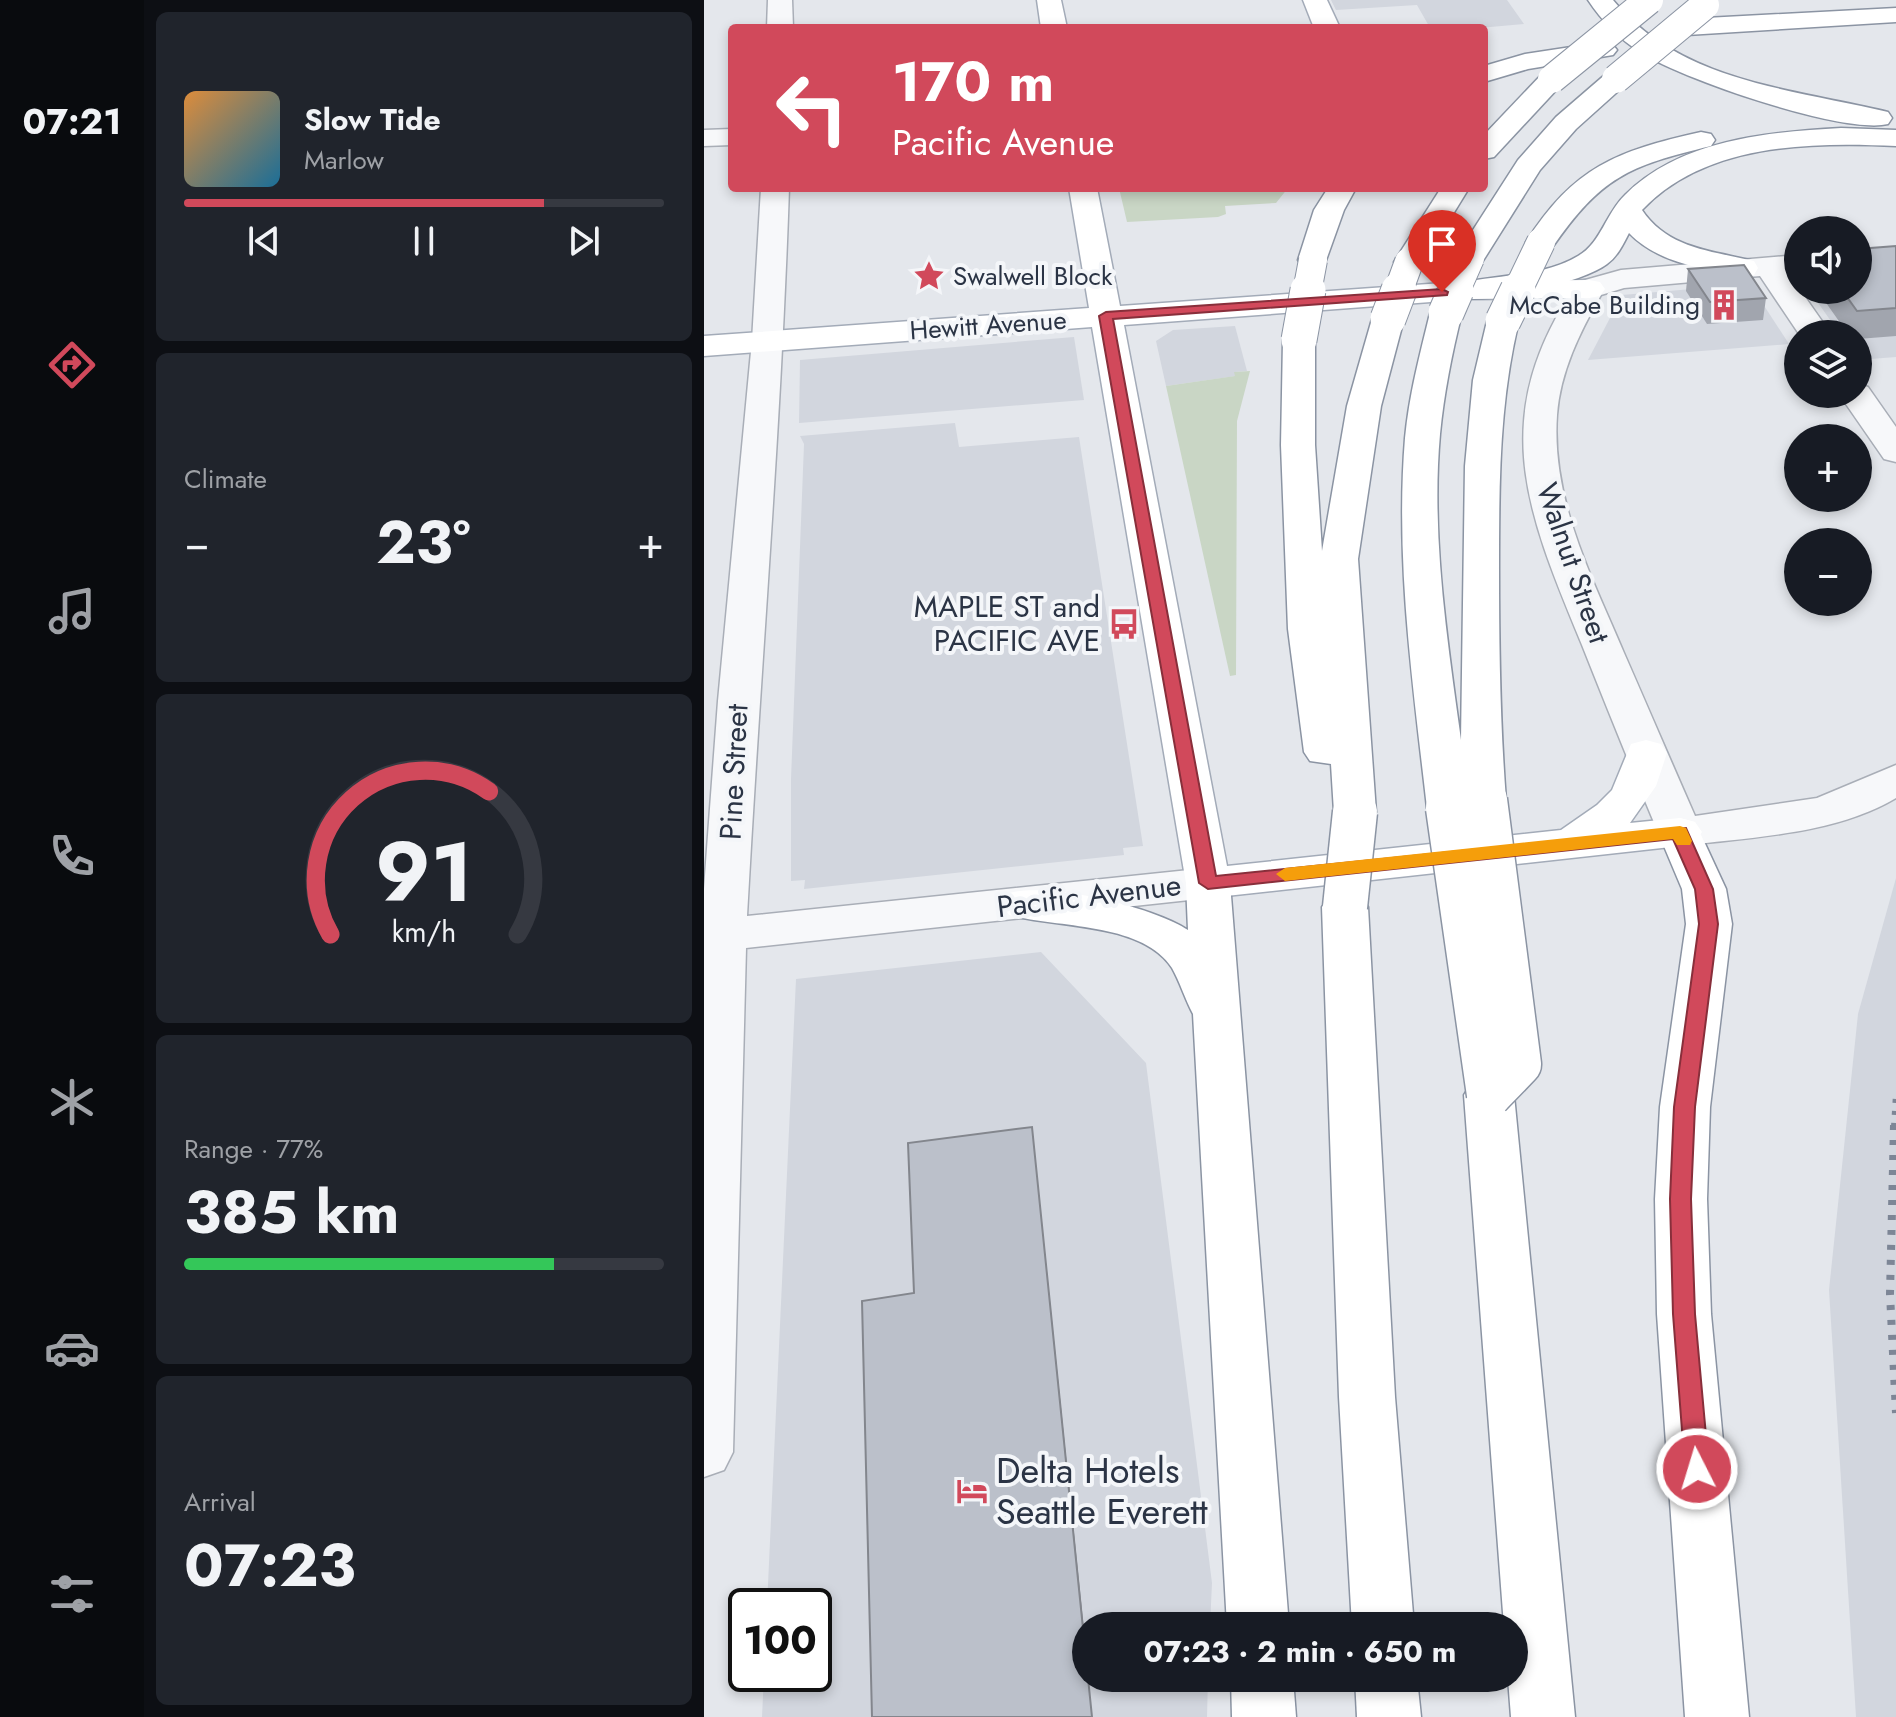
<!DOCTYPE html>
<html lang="en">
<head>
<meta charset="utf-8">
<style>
  body { margin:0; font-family:Jost,sans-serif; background:#20242c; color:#f1f3f6; height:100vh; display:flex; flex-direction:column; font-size:30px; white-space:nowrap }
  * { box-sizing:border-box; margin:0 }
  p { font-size:26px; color:#9ea1a6 }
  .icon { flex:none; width:44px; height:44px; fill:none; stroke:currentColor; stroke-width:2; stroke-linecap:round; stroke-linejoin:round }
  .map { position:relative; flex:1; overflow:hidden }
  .details { display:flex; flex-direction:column; gap:12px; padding:12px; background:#0d0f14; width:560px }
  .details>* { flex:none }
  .banner { position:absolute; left:24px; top:24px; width:760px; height:168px; border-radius:8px; box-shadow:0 4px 12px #0003; background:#d1495b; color:#fff; overflow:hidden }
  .controls { position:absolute; left:1080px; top:216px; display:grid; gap:16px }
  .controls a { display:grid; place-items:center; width:88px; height:88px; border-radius:50%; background:#171b24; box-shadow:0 4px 12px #0003; font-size:40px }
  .speed { position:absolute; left:24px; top:1588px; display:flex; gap:16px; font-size:40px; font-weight:700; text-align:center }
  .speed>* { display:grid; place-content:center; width:104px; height:104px; border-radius:50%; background:#171b24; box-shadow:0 4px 12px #0003; line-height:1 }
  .speed .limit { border:4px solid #111; border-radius:12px; background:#fff; color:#111 }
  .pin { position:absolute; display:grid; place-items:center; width:68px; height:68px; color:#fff; margin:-82px -34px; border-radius:50% 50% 50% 0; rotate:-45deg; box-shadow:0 0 8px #0007 }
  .pin .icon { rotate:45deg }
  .me { position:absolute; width:88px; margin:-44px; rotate:355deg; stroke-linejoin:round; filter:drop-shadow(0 0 6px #0008) }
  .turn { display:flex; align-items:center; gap:28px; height:168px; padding:0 32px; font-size:36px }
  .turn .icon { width:104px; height:104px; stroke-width:2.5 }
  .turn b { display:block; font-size:56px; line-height:68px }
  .big { font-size:60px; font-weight:700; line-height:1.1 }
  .details .tile { flex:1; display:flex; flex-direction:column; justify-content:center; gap:12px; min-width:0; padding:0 28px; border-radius:12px; background:#20242c }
  .details .dial { align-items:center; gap:0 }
  .dial svg { height:208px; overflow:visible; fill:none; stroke:#363941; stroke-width:7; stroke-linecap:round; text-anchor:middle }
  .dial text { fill:#f1f3f6; stroke:none }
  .song { display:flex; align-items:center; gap:24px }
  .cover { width:96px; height:96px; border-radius:12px; background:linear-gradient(135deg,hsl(30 70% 55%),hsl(200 70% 35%)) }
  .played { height:8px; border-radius:4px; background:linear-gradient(90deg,#d1495b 75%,#363941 75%) }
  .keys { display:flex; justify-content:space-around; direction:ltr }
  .heat { display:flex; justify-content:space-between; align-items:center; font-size:44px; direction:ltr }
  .charge { height:12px; border-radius:6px; background:linear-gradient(90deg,#34c759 77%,#363941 0) }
  .trip { position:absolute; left:368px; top:1612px; width:456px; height:80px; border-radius:40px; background:#171b24; box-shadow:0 4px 12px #0003; font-weight:700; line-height:80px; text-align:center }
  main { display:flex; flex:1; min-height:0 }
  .dock { display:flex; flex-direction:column; width:144px; justify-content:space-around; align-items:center; background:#090b0e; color:#9ea1a6 }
  .dock .icon { width:56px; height:56px }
  .dock .active { color:#d1495b }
  .dock b { font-size:36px; color:#f1f3f6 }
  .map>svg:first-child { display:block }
</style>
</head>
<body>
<main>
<nav class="dock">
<b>07:21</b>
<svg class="icon active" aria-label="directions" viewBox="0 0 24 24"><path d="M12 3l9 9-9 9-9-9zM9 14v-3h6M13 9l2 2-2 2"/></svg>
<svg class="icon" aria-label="music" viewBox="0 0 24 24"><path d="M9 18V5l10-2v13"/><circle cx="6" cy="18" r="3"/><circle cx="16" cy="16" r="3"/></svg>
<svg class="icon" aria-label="phone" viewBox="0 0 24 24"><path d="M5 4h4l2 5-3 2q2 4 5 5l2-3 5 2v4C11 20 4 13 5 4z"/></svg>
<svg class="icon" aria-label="climate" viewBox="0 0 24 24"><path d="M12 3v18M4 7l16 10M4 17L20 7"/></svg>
<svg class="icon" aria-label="car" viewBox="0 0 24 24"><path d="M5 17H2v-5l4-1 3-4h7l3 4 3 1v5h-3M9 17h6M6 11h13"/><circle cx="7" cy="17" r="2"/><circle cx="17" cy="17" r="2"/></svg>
<svg class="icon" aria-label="filters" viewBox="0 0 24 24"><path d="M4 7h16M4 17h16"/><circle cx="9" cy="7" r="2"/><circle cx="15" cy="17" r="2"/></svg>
</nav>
<section class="details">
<div class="tile">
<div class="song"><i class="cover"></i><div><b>Slow Tide</b><p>Marlow</p></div></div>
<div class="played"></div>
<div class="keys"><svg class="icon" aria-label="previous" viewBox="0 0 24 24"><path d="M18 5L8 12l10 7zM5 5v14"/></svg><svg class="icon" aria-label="pause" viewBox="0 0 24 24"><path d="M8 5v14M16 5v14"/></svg><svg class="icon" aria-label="next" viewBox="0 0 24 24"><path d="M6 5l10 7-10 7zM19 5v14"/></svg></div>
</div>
<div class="tile"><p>Climate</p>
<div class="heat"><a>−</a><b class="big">23°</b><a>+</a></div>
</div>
<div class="tile dial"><svg viewBox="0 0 100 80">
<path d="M14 69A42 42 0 1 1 86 69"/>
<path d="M14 69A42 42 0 0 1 75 14" stroke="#d1495b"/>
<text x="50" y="56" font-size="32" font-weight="700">91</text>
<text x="50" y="72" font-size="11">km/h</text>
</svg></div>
<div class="tile"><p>Range · 77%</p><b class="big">385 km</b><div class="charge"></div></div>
<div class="tile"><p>Arrival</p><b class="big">07:23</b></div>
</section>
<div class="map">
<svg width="1192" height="1717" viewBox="0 0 1192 1717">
  <rect width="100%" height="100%" fill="#e4e7ec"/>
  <!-- built -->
  <g fill="#d2d6de">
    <path d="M627 0H803L820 24 775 28 725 26 713 5 632 10Z"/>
    <path d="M1192 271V357L1154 360V334H1136L1105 290H1154Z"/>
    <path d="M1046 284 1085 344 884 360 918 295Z"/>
    <path d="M531 326 543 371 531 372 532 376 462 386 452 341 469 330Z"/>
    <path d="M370 337 380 400 95 423 96 360Z"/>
    <path d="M251 423 255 447 375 437 439 846 419 848 420 855 100 889 101 880 87 881V779L100 444 96 436Z"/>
    <path d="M1192 878V1717H1152L1125 1290 1154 1014Z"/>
    <path d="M337 952 442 1063 508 1583 506 1626H382V1678H504L503 1717H58L60 1674H110V1606H63L92 979Z"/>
  </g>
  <!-- green -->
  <g fill="#c9d6c5">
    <path d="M415 188H584L572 203 521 206 522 214 514 217 423 222Z"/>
    <path d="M546 371 533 421 532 675 526 676 462 386 531 376 530 372Z"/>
  </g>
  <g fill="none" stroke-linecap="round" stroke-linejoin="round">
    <defs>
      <g id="minor">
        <path d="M64 0H88L89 28H63Z"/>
        <path d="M28 129V145L0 146V130Z"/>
        <path d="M57 188H85C77 431 56 674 43 916L504 868 520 872 526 883 520 894 504 898 42 948 29 1452 20 1470 0 1477V889L14 701 48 341Z"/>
        <path d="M1094 255V273L1085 274 1127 334H1095L1056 276 920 288 897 295C876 332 856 372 853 415 847 500 888 577 920 653 944 707 967 762 991 816L1113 798 1192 765V798C1130 835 1046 837 976 846L961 842 954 832C928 770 903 708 878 645 822 510 782 416 874 282L917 270Z"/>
        <path d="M1154 384 1164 387 1192 427V462L1180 459 1135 394H1154Z"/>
      </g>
      <g id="major">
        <path d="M333 0H357L363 28H337Z"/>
        <path d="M599 0H623L636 28H610Z"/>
        <path d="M365 188H393L416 306 767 281 885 280 896 282 901 289 896 296 885 298 767 299 420 325 523 866 857 830 893 805 908 790 927 744 942 740 957 744 963 753 952 786 926 823 976 818 991 822 998 832 991 842 976 846 504 898 488 894 482 883 388 327 0 356V336L385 308Z"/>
      </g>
      <g id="highway">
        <path d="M884 0H909C975 82 1089 89 1184 112L1188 118 1184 124C1140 135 975 78 936 52 914 38 898 21 884 0Z"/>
        <path d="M1192 8V22L983 35 974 32 970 27 974 22 983 19Z"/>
        <path d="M900 42 909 45 913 50 909 55 824 69 780 82V66L821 54Z"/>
        <path d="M848 71 857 73 861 79 857 85 790 157 780 159V135L839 73Z"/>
        <path d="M912 71 921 73 925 79 921 85 872 129 836 170 777 264 766 267 755 264 751 258 814 160 852 117 903 73Z"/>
        <path d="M1137 128 1192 130V146C1107 142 1001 143 938 210 964 249 1009 251 1050 261L1054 268 1050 275 1039 277C999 268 955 264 925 233 919 245 913 257 903 264 878 283 786 304 756 297L751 290 756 283C795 274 839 277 874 256 897 243 902 213 921 195 976 140 1063 132 1137 128Z"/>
        <path d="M997 132 1007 134 1011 140 1007 146C924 166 897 177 848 248L837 251 826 248 822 242C870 167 912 151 997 132Z"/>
        <path d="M624 188H652L640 210 620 266 609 269 598 266 594 260 610 210Z"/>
        <path d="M737 188H765L716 268 705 271 694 268 690 262Z"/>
        <path d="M742 303 753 306 758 313C748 353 740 393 736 434 727 535 743 639 757 740L761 466 769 380 783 321 788 314 799 311 810 314 815 321C795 403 795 485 795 569 795 646 796 723 802 800L796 810 781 814 765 809 759 818 744 822 729 818 723 808C709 685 691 562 701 438 705 395 716 354 726 313L731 306Z"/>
        <path d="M684 309 695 312 700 319 677 406 654 559 672 812 666 822 651 826 636 822 630 812 627 764 606 761 600 752 584 629 577 445 579 340 584 333 595 330 606 333 611 340V445L618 551 643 406 668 319 673 312Z"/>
        <path d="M976 818 991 822 1022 889 1028 924 1006 1107 1003 1199 1007 1314 1045 1717H981L953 1314 951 1199 956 1107 982 924 978 889 954 832 961 822Z"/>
        <path d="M504 868 520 872 526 883 585 1626H523L489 1014C481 999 476 982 468 968 439 922 352 928 305 915L298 904 305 893C346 882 449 907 484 930L482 883 488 872Z"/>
        <path d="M641 892 657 896 664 907 691 1397 710 1626H648L635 1397 618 907 625 896Z"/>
        <path d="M785 1076 802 1082 810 1095 871 1717H807L804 1678H810V1626H800L760 1095 768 1082Z"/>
        <path d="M527 1678H589L592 1717H528Z"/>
        <path d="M651 1678H713L717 1717H653Z"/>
      </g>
    </defs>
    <!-- minor casing -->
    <use href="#minor" stroke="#a9aeb7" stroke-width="3"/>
    <!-- major casing -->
    <use href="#major" stroke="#a3abb8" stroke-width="3"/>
    <!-- highway casing -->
    <use href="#highway" stroke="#8b94a3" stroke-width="3"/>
    <!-- minor -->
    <use href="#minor" fill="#f7f8fa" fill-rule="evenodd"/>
    <!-- major -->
    <use href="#major" fill="#fff" fill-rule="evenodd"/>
    <!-- highway -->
    <use href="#highway" fill="#fff" fill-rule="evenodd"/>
    <!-- rail-far1 -->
    <path stroke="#7d8696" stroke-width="6" stroke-dasharray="4 8" stroke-linecap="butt" d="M1190 1127 1192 1094"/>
    <!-- rail -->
    <path stroke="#7d8696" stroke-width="8" stroke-dasharray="5 10" stroke-linecap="butt" d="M1190 1125 1186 1294 1192 1413"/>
    <defs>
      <g id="highway-bridge-far2">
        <path d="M848 79 945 0"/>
        <path d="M912 79 1001 5"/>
        <path d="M603 292 609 260"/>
        <path d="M694 292 705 262"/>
        <path d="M751 292 766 258"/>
        <path d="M813 292 837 242"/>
      </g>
      <g id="highway-bridge-far1">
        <path d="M742 313 752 290"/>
        <path d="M684 319 695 290"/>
        <path d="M799 321 814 290"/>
        <path d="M595 340 604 290"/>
      </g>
      <g id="highway-bridge">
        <path d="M781 800 815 1064 785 1095"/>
        <path d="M744 808 785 1095"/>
        <path d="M641 907 651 812"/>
      </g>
    </defs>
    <!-- highway-bridge-far2 casing -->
    <use href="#highway-bridge-far2" stroke="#8b94a3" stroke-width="30" stroke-linecap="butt"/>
    <!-- highway-bridge-far1 casing -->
    <use href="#highway-bridge-far1" stroke="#8b94a3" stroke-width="37" stroke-linecap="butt"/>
    <!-- highway-bridge casing -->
    <use href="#highway-bridge" stroke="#8b94a3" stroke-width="47" stroke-linecap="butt"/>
    <!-- highway-bridge-far2 -->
    <use href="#highway-bridge-far2" stroke="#fff" stroke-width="28"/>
    <!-- highway-bridge-far1 -->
    <use href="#highway-bridge-far1" stroke="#fff" stroke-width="35"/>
    <!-- highway-bridge -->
    <use href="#highway-bridge" stroke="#fff" stroke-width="44"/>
  </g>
  <!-- wall -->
  <g fill="#a1a5ae">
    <path d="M1192 246V336L1154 339V334H1144L1113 290H1154Z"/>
    <path d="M984 269 1062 298 1059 320 1003 324 982 291Z"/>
  </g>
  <!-- shaded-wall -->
  <path fill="#83868d" d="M328 1127 382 1649V1658Z"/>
  <!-- building -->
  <g fill="#bbc0ca" stroke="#83868d" stroke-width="2">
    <path d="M1192 246V308L1153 311 1138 290H1154V249Z"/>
    <path d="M1040 265 1062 298 1006 302 984 269Z"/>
    <path d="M328 1127 382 1658V1678H384L388 1717H168L158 1301 210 1293 204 1143Z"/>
  </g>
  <!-- route -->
  <path fill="#d1495b" stroke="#882f3b" stroke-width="2" d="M738 289 744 292 743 295 409 319 512 876 982 828 1009 889 1014 924 991 1107 987 1199 991 1314 1005 1469 1001 1476 993 1479 984 1476 981 1469 969 1314 966 1199 970 1107 995 924 991 889 969 839 504 889 495 883 395 316 402 312Z"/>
  <!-- slow -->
  <path fill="#f59e0b" d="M976 826 982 828 988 841 986 845H973L969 839 581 881 572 874 581 868Z"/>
  <!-- icons -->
  <defs>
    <symbol id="sight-bare" viewBox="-9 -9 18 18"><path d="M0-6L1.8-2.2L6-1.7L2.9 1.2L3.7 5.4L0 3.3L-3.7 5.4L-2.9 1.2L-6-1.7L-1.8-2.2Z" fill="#d1495b" stroke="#f4f6f9" stroke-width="2.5" paint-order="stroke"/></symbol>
    <symbol id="building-bare" viewBox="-9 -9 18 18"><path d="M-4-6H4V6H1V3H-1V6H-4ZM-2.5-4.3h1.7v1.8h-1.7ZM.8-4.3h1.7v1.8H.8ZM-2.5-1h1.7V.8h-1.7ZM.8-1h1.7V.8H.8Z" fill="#d1495b" stroke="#f4f6f9" stroke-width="2.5" paint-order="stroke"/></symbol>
    <symbol id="bus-bare" viewBox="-9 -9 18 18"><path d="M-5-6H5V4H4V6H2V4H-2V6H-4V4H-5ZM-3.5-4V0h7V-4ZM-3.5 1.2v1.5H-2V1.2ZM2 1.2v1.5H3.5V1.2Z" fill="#d1495b" stroke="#f4f6f9" stroke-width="2.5" paint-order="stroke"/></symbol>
    <symbol id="hotel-bare" viewBox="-9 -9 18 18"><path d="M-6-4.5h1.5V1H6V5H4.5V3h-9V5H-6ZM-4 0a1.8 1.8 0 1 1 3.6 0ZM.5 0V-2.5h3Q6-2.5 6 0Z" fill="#d1495b" stroke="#f4f6f9" stroke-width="2.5" paint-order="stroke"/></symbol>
  </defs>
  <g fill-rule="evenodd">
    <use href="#sight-bare" x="203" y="254" width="44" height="44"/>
    <use href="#building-bare" x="998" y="283" width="44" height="44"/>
    <use href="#bus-bare" x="398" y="602" width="44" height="44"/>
    <use href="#hotel-bare" x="246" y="1469" width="44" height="44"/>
  </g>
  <g text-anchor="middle" stroke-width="8" stroke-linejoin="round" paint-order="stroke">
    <!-- far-poi labels -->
    <g font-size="26" fill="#2b3445" stroke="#f4f6f9" text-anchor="start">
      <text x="249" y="285">Swalwell Block</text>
      <text x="996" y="314" text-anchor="end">McCabe Building</text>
    </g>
    <!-- far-street labels -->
    <g font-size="26" fill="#2b3445" stroke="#f4f6f9">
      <text transform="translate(284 325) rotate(-4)" y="9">Hewitt Avenue</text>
    </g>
    <!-- street labels -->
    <g font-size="30" fill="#2b3445" stroke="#f4f6f9">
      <text transform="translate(869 563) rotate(71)" y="10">Walnut Street</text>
      <text transform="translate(30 772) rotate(-87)" y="10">Pine Street</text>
      <text transform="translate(385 896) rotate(-7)" y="10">Pacific Avenue</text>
    </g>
    <!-- poi labels -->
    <g font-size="30" fill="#2b3445" stroke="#f4f6f9" text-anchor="end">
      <text x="396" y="617">MAPLE ST and<tspan x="396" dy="34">PACIFIC AVE</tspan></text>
    </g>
    <!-- near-poi labels -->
    <g font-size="36" fill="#2b3445" stroke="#f4f6f9" text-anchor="start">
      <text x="292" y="1483">Delta Hotels<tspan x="292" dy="41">Seattle Everett</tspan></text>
    </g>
  </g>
</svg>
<div class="controls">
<a><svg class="icon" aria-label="sound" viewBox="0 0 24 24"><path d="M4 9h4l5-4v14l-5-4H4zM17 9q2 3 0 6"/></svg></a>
<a><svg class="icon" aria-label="layers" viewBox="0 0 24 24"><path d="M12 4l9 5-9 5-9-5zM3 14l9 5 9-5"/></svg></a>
<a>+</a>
<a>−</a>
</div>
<div class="speed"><div class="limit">100</div></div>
<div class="pin" style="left:738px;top:292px;background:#d93025"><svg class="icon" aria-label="arrive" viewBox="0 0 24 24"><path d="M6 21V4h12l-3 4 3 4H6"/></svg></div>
<svg class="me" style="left:993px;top:1469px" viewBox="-20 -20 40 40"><circle r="17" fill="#d1495b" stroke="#fff" stroke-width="3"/><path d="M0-11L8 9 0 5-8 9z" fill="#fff"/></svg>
<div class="trip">07:23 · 2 min · 650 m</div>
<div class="banner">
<div class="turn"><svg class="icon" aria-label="left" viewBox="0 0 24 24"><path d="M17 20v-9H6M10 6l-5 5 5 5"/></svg><div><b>170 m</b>Pacific Avenue</div></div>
</div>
</div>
</main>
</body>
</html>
